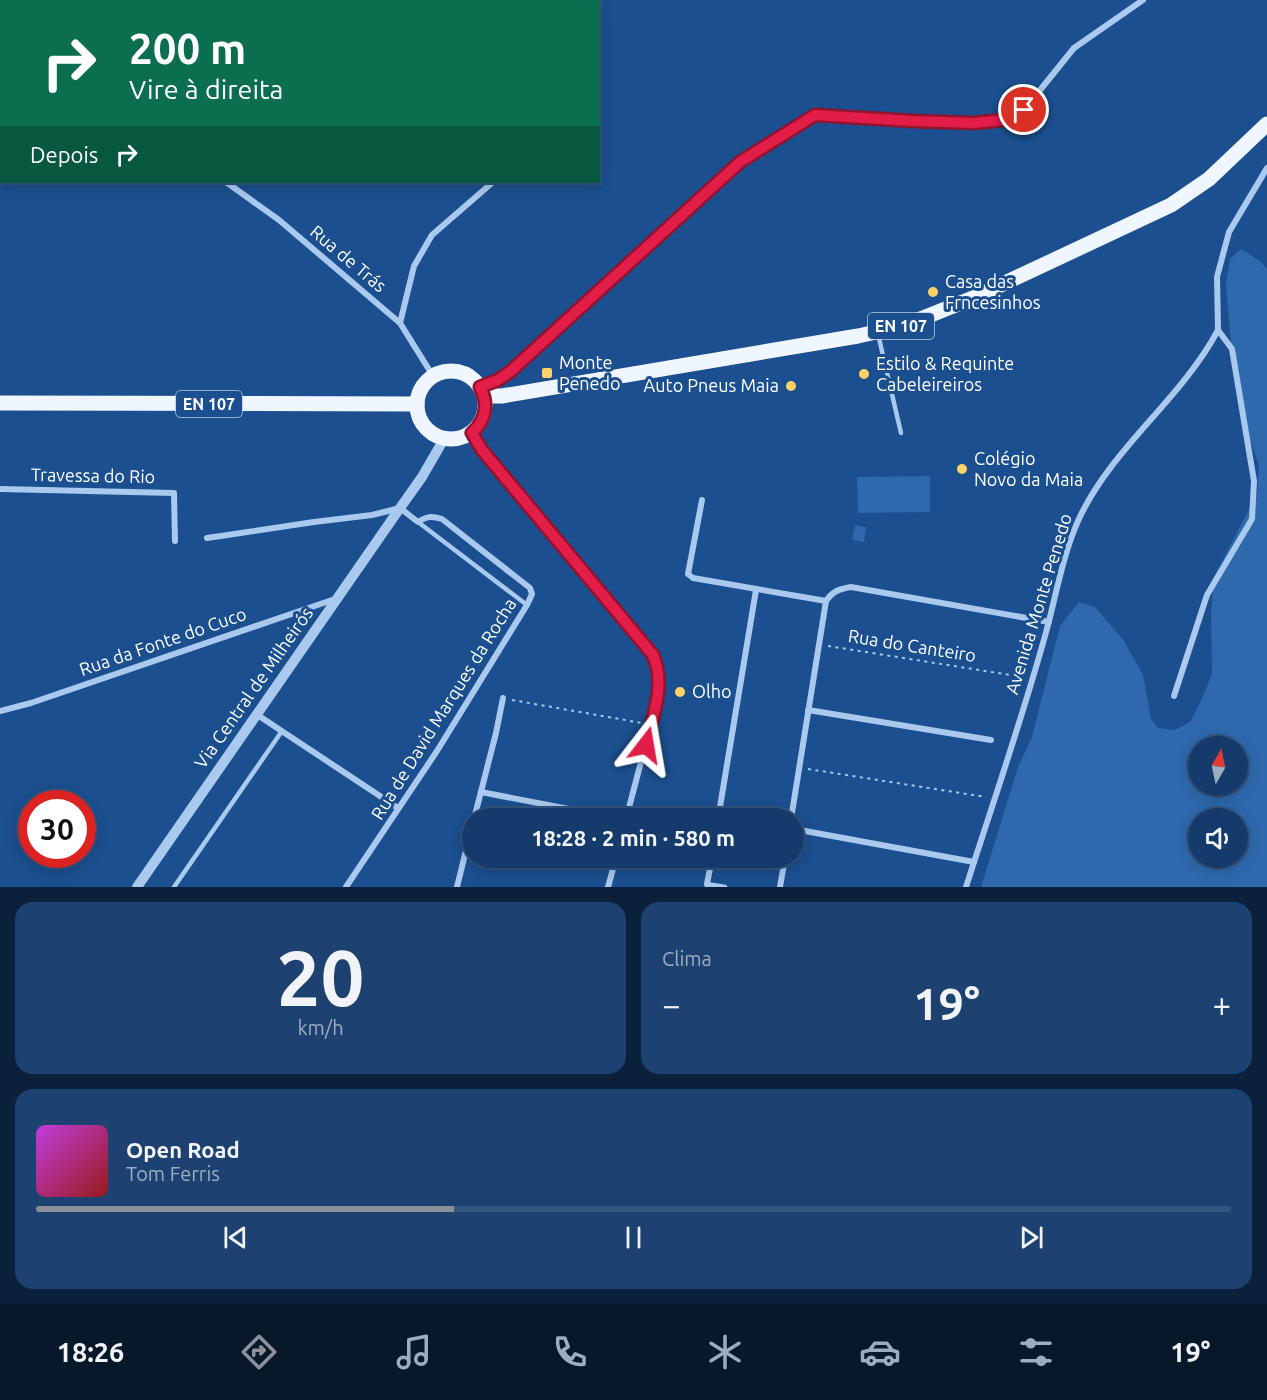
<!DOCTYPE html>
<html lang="pt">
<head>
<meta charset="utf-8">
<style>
  body { margin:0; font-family:Ubuntu,sans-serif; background:#1d4271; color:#f1f3f6; height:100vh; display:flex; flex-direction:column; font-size:22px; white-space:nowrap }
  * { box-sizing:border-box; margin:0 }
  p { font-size:20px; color:#9dadc1 }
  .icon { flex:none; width:33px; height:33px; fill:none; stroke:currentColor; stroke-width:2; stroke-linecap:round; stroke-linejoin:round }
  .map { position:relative; height:887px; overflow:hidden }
  .sheet { display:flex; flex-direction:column; gap:15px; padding:15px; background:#0b203b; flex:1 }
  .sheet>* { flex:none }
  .top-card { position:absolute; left:0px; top:0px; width:600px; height:183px; box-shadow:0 3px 15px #0003,0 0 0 2px #33557e; background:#0b6e4f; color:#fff; overflow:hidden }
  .needle { width:39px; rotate:9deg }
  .controls { position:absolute; left:1188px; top:736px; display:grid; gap:12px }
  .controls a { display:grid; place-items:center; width:60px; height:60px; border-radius:50%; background:#143b6b; box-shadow:0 3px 15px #0003,0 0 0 2px #33557e; font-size:30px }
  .speed { position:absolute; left:18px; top:790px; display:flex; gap:12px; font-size:30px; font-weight:700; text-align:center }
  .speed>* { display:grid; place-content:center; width:78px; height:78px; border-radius:50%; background:#143b6b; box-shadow:0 3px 15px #0003,0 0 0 2px #33557e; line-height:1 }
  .speed .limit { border:9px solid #d22; background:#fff; color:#111 }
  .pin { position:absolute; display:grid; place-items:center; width:51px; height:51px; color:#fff; margin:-26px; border:3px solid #fff; border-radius:50%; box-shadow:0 2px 6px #0007 }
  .me { position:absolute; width:66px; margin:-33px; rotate:14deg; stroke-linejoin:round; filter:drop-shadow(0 0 4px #0008) }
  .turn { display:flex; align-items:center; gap:21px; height:126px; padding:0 30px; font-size:27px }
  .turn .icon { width:78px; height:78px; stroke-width:2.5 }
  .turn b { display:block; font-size:42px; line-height:51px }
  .then { display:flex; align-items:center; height:57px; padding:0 30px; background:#0003; gap:12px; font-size:22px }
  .big { font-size:45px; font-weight:700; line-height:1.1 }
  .sheet .card { flex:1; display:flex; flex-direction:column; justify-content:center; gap:9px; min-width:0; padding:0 21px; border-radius:18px; background:#1d4271 }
  .sheet .dial { align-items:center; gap:0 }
  .dial b { font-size:78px; line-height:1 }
  .song { display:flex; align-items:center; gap:18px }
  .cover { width:72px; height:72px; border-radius:9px; background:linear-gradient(135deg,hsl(290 70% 55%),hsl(0 70% 35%)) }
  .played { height:6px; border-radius:3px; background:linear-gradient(90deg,#8c9099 35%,#33557e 35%) }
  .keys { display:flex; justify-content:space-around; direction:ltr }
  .heat { display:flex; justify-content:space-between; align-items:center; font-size:33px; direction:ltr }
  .sheet .tiles { flex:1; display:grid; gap:15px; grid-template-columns:1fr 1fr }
  .card:last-child { grid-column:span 2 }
  .trip { position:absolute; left:462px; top:808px; width:342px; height:60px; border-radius:30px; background:#143b6b; box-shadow:0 3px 15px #0003,0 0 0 2px #33557e; font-weight:700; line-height:60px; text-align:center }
  .dock { display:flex; height:96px; justify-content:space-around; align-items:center; background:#08182b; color:#9dadc1 }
  .dock .icon { width:42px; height:42px }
  .dock .on { color:#8c9099 }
  .dock b { font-size:27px; color:#f1f3f6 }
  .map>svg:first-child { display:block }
</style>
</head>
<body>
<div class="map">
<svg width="1267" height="887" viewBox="0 0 1267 887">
  <rect width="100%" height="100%" fill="#1b4f8f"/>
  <!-- green -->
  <g fill="#2e69ad" fill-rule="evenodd">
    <path d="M1241 249 1260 261 1267 269V887H981L1018 767 1032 737 1060 626 1079 602 1095 607 1124 641 1143 675 1151 719 1158 728 1175 730 1190 722 1201 701 1212 674 1211 614 1214 577 1257 494 1259 465 1247 430 1232 357 1226 284 1230 259ZM1198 747H1238V786H1198ZM1198 819H1238V858H1198Z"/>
    <path d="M930 476V512L858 513 857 477Z"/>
    <path d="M855 525 866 527 864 542 852 540Z"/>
  </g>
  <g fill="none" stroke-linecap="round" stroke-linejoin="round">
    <!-- path -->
    <g stroke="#a9c9ee" stroke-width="2" stroke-dasharray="3 4.5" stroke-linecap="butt">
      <path d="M828 646 1023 677"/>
      <path d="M512 700 642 723"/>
      <path d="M808 769 986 797"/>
    </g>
    <!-- service -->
    <g stroke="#a9c9ee" stroke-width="4.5">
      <path d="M878 334 901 433"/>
      <path d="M418 522 527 605"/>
      <path d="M174 887 282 731"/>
      <path d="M707 887V884L725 887"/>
    </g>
    <!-- minor -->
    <g stroke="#a9c9ee" stroke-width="6">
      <path d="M152 0V2"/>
      <path d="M558 2V0"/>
      <path d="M0 51 2 52"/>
      <path d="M226 182 279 220 400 323 433 376"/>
      <path d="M400 323 414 266 432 235 493 182"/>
      <path d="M480 387 498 380 511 371 740 162 815 115 913 121 974 123 1002 120 1024 110 1074 48 1143 0"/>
      <path d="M472 433 482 450 653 655C660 671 660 684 657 701L626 819"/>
      <path d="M0 489 174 493 175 541"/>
      <path d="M702 500 688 574 693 578 826 601"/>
      <path d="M207 538 314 522 372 515 400 508 418 522C427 516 432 516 442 519L530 588 532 594 527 605 437 751 346 887"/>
      <path d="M1174 696 1207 595 1252 519 1254 481 1232 349 1218 330 1217 277 1229 232 1267 168"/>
      <path d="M808 710 991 740"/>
      <path d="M0 711 31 703 335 599"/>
      <path d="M256 714 398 808"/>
      <path d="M481 792 621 819"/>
      <path d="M474 819 496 733 503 698"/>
      <path d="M718 819 756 590"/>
      <path d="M791 819 826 601C833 591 839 589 851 587L1049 622"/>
      <path d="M794 829 974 862"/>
      <path d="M707 884 712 858"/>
      <path d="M457 887 472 826"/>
      <path d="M608 887 616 858"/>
      <path d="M780 887 785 858"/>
      <path d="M966 887C992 806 1020 725 1043 643 1055 603 1061 559 1078 521 1111 448 1181 400 1218 330"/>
    </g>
    <!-- tertiary -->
    <path stroke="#a9c9ee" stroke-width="10" d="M137 887 400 508 422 477 444 439"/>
    <!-- primary -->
    <g stroke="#f0f6ff" stroke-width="15">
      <circle cx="451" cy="405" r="34"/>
      <path d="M485 396H502L858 336 903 326 973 298 1171 205 1209 179 1267 124"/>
      <path d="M0 403 417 404"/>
    </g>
  </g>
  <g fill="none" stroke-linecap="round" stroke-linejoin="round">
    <defs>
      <path id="route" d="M646 745C653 715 666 685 653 655L482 450 472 433C486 420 489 404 480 387L498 380 511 371 740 162 815 115 913 121 974 123 1002 120 1024 110"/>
    </defs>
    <!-- route casing -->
    <use href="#route" stroke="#92132f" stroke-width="15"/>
    <!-- route -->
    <use href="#route" stroke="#e11d48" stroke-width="10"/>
  </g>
  <!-- markers -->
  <g fill="#ffd166" stroke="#1b4f8f" stroke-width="2">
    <circle cx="933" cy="292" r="6"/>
    <rect x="541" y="367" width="12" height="12" rx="3"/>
    <circle cx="864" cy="374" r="6"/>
    <circle cx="791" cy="386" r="6"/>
    <circle cx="962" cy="469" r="6"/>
    <circle cx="680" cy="692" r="6"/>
  </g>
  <g text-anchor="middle" stroke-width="6" stroke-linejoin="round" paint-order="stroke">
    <!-- shield labels -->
    <g fill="#1b4f8f" stroke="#bbcadd" stroke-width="1.5">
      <rect x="868" y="313" width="66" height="26" rx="4.5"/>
      <rect x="176" y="391" width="66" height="26" rx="4.5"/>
    </g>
    <g font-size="16" font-weight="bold" fill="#fff">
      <text x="901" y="332">EN 107</text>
      <text x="209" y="410">EN 107</text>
    </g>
    <!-- street labels -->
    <g font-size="18" fill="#fff" stroke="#1b4f8f">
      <text transform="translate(348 259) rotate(40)" y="6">Rua de Trás</text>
      <text transform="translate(93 476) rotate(1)" y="6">Travessa do Rio</text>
      <text transform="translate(1039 604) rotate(-73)" y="6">Avenida Monte Penedo</text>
      <text transform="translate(163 642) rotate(-19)" y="6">Rua da Fonte do Cuco</text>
      <text transform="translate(912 646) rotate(9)" y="6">Rua do Canteiro</text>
      <text transform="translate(254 688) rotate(-55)" y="6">Via Central de Milheirós</text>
      <text transform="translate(444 709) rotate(-58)" y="6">Rua de David Marques da Rocha</text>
    </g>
    <!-- poi labels -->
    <g font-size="18" fill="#fff" stroke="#1b4f8f" text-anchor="start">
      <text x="945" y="288">Casa das<tspan x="945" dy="21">Frncesinhos</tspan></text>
      <text x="559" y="369">Monte<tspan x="559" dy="21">Penedo</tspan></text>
      <text x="876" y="370">Estilo &amp; Requinte<tspan x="876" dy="21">Cabeleireiros</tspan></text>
      <text x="779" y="392" text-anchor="end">Auto Pneus Maia</text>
      <text x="974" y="465">Colégio<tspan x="974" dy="21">Novo da Maia</tspan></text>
      <text x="692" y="698">Olho</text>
    </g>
  </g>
</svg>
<div class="controls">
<a><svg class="needle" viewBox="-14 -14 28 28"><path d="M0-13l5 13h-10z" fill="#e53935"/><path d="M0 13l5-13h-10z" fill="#9dadc1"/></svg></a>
<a><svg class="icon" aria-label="sound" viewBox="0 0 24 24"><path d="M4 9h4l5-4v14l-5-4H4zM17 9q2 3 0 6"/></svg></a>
</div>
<div class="speed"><div class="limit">30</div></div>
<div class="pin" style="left:1024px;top:110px;background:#d93025"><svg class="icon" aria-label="arrive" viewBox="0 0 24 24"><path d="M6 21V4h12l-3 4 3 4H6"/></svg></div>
<svg class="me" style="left:646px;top:745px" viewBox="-20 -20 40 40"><path d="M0-17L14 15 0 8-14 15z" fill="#e11d48" stroke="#fff" stroke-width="4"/></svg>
<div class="trip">18:28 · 2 min · 580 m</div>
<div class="top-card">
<div class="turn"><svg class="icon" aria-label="right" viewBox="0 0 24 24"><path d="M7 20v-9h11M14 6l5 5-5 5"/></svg><div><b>200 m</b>Vire à direita</div></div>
<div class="then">Depois<svg class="icon" aria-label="right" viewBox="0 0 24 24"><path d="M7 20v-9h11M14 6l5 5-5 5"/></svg></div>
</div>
</div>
<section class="sheet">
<div class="tiles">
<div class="card dial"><b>20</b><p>km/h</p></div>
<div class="card"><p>Clima</p>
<div class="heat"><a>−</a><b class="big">19°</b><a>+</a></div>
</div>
<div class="card">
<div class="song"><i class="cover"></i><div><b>Open Road</b><p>Tom Ferris</p></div></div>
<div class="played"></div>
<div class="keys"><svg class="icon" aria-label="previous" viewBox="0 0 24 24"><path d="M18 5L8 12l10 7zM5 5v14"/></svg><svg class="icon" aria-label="pause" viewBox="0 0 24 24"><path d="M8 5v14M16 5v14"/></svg><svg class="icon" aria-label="next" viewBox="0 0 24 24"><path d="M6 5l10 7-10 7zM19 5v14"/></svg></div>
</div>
</div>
</section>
<nav class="dock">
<b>18:26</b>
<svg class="icon on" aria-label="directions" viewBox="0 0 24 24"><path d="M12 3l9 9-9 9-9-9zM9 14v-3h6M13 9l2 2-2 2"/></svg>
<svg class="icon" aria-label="music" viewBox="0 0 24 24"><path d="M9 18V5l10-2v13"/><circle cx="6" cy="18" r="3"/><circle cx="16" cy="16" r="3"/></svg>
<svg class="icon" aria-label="phone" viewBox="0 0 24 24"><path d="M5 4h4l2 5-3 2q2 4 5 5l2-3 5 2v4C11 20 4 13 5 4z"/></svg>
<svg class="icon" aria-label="climate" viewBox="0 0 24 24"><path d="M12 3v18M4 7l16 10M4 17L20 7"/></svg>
<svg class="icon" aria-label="car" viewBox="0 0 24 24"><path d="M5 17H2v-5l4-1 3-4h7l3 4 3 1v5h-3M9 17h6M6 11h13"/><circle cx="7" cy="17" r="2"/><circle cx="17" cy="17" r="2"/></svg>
<svg class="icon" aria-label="filters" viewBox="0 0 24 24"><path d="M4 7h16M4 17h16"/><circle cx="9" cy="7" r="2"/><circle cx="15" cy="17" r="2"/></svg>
<b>19°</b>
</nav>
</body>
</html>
